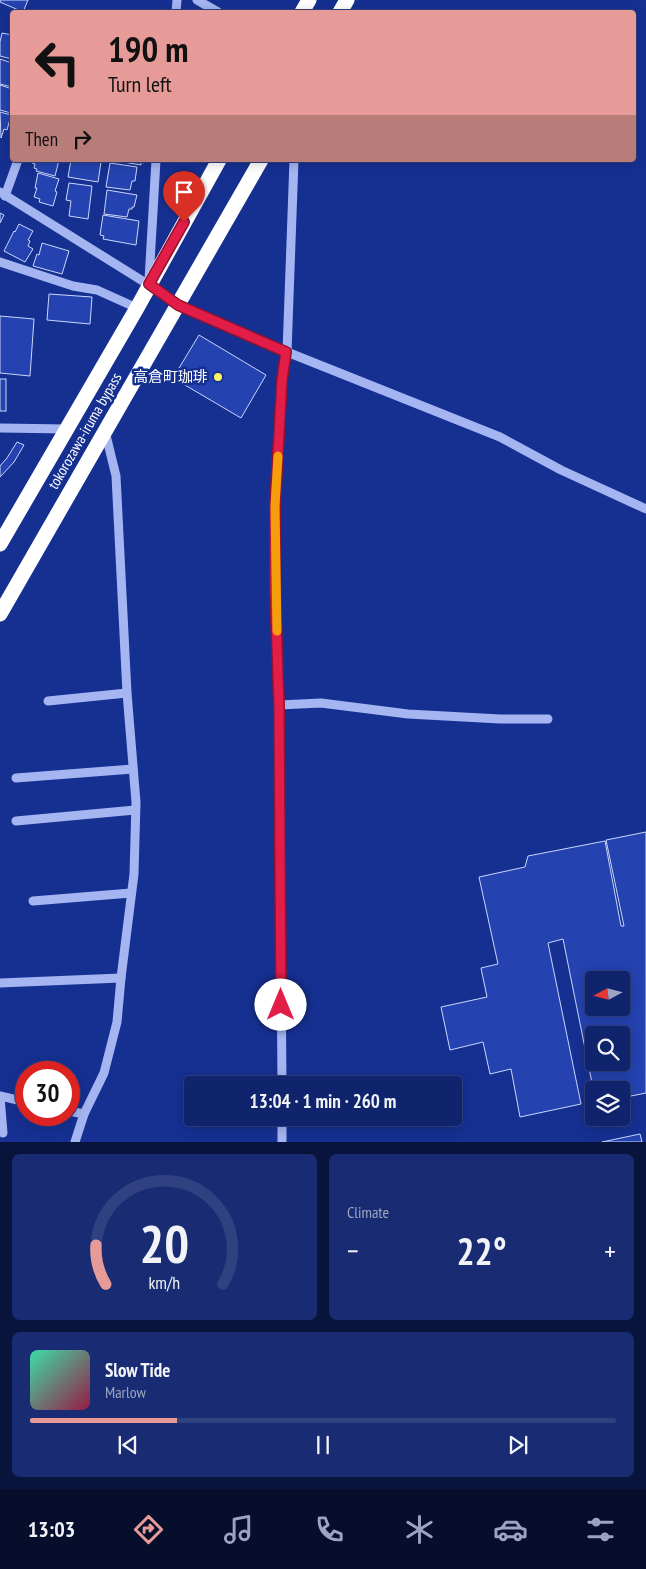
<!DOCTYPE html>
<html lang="en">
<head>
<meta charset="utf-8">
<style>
  body { margin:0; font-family:"PT Sans Narrow","Noto Sans JP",sans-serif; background:#192c73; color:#f1f3f6; height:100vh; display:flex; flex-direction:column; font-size:19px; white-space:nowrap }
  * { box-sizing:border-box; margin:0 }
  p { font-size:16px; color:#9ca4c2 }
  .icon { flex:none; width:28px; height:28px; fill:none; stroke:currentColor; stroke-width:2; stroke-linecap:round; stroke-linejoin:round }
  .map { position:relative; height:1142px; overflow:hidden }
  .side { display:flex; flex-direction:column; gap:12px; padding:12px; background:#09143c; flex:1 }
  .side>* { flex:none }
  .hud { position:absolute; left:10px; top:10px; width:626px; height:152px; border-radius:5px; box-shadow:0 2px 12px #0003,0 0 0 1px #304181; background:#e69b98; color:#111; overflow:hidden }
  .needle { width:32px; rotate:263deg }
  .fabs { position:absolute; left:585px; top:971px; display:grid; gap:10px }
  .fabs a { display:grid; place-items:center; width:45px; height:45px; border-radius:5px; background:#10246e; box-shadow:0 2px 12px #0003,0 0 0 1px #304181; font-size:25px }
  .speed { position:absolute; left:15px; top:1061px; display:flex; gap:10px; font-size:25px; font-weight:700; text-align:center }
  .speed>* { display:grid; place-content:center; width:65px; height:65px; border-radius:50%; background:#10246e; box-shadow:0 2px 12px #0003,0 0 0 1px #304181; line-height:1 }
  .speed .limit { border:8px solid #d22; background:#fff; color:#111 }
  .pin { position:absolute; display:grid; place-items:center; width:42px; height:42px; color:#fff; margin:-51px -21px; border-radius:50% 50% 50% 0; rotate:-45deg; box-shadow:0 0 5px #0007 }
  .pin .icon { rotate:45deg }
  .me { position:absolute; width:55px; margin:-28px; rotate:0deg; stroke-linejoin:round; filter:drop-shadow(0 0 4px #0008) }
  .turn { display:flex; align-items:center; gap:18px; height:105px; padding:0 15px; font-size:22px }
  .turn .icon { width:65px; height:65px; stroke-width:2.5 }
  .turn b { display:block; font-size:35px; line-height:42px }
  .then { display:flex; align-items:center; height:48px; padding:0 15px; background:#0003; gap:10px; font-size:19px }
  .big { font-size:38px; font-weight:600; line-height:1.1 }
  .side .widget { flex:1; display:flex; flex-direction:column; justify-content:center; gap:8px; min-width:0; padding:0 18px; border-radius:8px; background:#192c73 }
  .side .dial { align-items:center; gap:0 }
  .dial svg { height:130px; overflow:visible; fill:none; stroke:#304181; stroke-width:7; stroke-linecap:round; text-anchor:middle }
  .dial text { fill:#f1f3f6; stroke:none }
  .song { display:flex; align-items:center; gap:15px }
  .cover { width:60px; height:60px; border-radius:8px; background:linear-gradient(135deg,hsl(160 70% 55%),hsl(340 70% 35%)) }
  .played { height:5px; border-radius:2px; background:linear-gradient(90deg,#e69b98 25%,#304181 25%) }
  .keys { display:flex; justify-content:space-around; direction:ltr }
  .heat { display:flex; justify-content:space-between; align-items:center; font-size:28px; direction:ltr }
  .side .tiles { flex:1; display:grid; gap:12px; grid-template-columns:1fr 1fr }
  .widget:last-child { grid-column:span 2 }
  .trip { position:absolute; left:184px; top:1076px; width:278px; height:50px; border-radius:5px; background:#10246e; box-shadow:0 2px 12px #0003,0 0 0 1px #304181; font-weight:600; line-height:50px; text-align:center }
  .menu { display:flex; height:80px; justify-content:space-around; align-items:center; background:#060e2c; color:#9ca4c2 }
  .menu .icon { width:35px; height:35px }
  .menu .on { color:#e69b98 }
  .menu b { font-size:22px; color:#f1f3f6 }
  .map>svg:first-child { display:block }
</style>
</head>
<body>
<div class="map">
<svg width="646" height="1142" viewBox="0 0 646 1142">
  <rect width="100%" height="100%" fill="#163092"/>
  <!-- building -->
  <g fill="#2443b0" stroke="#cbd6fc" fill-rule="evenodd">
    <path d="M0 0H28L23 12 0 2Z"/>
    <path d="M2 33 12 35V59L0 56V42Z"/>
    <path d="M0 59 12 63V87L0 84Z"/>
    <path d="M0 85 12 89 10 98H12L11 113 0 110Z"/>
    <path d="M0 112 11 115 7 130 4 129 1 138Z"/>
    <path d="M33 160H59L55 176 36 171 37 169 34 168 35 164 32 163Z"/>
    <path d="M71 160H91L101 162 98 182 68 177Z"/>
    <path d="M117 160H145L144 163 141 162V165L117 161Z"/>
    <path d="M110 163 137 167 135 181H132L130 190 106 187Z"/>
    <path d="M38 173 59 179 55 191 57 192 53 206 39 202 40 199 34 197 37 188H35Z"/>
    <path d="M69 183 92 186 88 219 69 216 71 201 66 200Z"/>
    <path d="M107 190 137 195 134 207H132V209H129L127 217 104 214Z"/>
    <path d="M0 213 4 215 0 223Z"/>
    <path d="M103 215 139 221 136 245 103 239 104 236 100 235Z"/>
    <path d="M19 224 33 231 28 240 30 241 28 246 33 249 25 262 4 251 14 231 15 232Z"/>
    <path d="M42 243 69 251 62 274 33 266 37 254 39 255Z"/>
    <path d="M49 294 92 297 90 324 47 320Z"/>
    <path d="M0 316 34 319 30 376 0 373Z"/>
    <path d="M199 335 266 375 241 418 173 378Z"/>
    <rect x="0" y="379" width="6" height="32"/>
    <path d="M17 442 24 445 14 462 0 477V466L7 458Z"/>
    <path d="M646 832V1093L621 1098V1090H594V1093L563 939 548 943 581 1104 520 1117 511 1069 490 1074 483 1042 450 1050 441 1007 487 997 481 968 498 964 479 877 525 867 528 856 605 841 621 926H624L606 840ZM594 980H621V1008H594ZM594 1035H621V1062H594Z"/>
    <path d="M640 1134 642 1142H602Z"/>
  </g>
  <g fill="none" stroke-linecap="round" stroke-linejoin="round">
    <!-- minor -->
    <g stroke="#a4b5f1" stroke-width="9">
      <path d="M197 0 218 12"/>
      <path d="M176 12 177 0"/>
      <path d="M0 192 149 285 178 305 287 352 500 437 561 470 646 509"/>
      <path d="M5 196 18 160"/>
      <path d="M0 262 73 286 97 290 137 308"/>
      <path d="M149 280 156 160"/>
      <path d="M0 428 67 429"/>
      <path d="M48 701 127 693"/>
      <path d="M279 705 321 703 408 714 500 719H548"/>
      <path d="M16 778 133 769"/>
      <path d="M16 821 135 810"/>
      <path d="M33 901 131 893"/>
      <path d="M0 983 121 978"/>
      <path d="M282 1085 279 705 275 589V506L282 380 287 352 294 160"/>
      <path d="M0 1096 26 1102"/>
      <path d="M0 1097 3 1133"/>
      <path d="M69 1111 84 1114"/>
      <path d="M282 1118V1142"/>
      <path d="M75 1142 84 1114 104 1073 117 1022 121 978 134 874 136 802 127 693 116 476 105 431"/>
    </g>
    <!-- highway -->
    <g stroke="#fff" stroke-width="15">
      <path d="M302 12 309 0"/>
      <path d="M340 12 347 0"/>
      <path d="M0 544 137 308 219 160"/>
      <path d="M0 614 261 160"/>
    </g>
  </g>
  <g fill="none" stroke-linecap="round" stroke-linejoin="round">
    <defs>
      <path id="route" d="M184 222 149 284 178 305 286 352 282 380 275 506V589L279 705 281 1005"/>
    </defs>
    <!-- route casing -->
    <use href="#route" stroke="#92132f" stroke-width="12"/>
    <!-- route -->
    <use href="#route" stroke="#e11d48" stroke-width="9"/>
    <!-- slow -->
    <path stroke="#f59e0b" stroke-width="9" d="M277 631 275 506 278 456"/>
  </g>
  <!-- markers -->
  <circle fill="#fff664" stroke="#163092" stroke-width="2" cx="218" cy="377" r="5"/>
  <g text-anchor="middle" stroke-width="5" stroke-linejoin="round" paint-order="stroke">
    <!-- poi labels -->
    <g font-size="15" fill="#fff" stroke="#163092" text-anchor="end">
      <text x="208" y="382">高倉町珈琲</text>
    </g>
    <!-- street labels -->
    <g font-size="15" fill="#fff" stroke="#163092">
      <text transform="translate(85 431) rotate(-60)" y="5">tokorozawa-iruma bypass</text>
    </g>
  </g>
</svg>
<div class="fabs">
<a><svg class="needle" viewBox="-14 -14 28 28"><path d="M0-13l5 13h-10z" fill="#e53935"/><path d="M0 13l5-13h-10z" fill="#9ca4c2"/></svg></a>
<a><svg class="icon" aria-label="search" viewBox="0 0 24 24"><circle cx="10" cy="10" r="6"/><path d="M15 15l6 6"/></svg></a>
<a><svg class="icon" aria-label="layers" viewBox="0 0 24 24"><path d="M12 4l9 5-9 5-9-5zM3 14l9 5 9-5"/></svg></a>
</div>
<div class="speed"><div class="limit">30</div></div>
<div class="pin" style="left:184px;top:222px;background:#d93025"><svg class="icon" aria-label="arrive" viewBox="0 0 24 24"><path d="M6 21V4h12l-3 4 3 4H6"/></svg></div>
<svg class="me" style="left:281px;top:1005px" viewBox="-20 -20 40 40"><circle r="19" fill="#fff"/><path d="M0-13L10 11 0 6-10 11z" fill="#e11d48"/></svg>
<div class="trip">13:04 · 1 min · 260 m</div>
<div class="hud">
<div class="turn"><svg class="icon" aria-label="left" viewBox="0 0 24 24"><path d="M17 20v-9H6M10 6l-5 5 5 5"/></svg><div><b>190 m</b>Turn left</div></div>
<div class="then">Then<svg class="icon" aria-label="right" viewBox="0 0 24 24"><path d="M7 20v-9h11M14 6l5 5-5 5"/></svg></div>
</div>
</div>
<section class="side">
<div class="tiles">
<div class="widget dial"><svg viewBox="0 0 100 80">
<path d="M14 69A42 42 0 1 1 86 69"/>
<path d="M14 69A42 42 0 0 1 8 45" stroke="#e69b98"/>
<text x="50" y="56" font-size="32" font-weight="700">20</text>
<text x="50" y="72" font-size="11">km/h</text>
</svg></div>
<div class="widget"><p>Climate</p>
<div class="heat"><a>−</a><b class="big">22°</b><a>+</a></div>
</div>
<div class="widget">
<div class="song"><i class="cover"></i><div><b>Slow Tide</b><p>Marlow</p></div></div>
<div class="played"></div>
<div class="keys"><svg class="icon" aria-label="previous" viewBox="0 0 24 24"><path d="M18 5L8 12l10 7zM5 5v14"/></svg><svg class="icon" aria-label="pause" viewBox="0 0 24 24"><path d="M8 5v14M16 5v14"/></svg><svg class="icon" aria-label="next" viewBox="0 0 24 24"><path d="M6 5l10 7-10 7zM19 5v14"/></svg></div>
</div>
</div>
</section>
<nav class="menu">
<b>13:03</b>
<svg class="icon on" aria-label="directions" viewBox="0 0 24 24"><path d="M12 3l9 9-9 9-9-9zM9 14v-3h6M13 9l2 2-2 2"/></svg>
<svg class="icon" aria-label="music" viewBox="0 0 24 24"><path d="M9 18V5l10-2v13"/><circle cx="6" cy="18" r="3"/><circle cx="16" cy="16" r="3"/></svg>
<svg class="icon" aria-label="phone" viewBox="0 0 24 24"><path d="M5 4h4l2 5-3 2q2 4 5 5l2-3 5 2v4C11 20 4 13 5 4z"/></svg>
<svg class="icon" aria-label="climate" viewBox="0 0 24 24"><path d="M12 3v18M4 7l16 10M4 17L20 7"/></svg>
<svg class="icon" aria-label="car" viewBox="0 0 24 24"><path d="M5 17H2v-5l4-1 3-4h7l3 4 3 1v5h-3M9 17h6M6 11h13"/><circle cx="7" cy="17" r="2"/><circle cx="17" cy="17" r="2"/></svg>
<svg class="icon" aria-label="filters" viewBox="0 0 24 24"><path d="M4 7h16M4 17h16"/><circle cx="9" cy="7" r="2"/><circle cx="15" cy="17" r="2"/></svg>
</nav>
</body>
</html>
